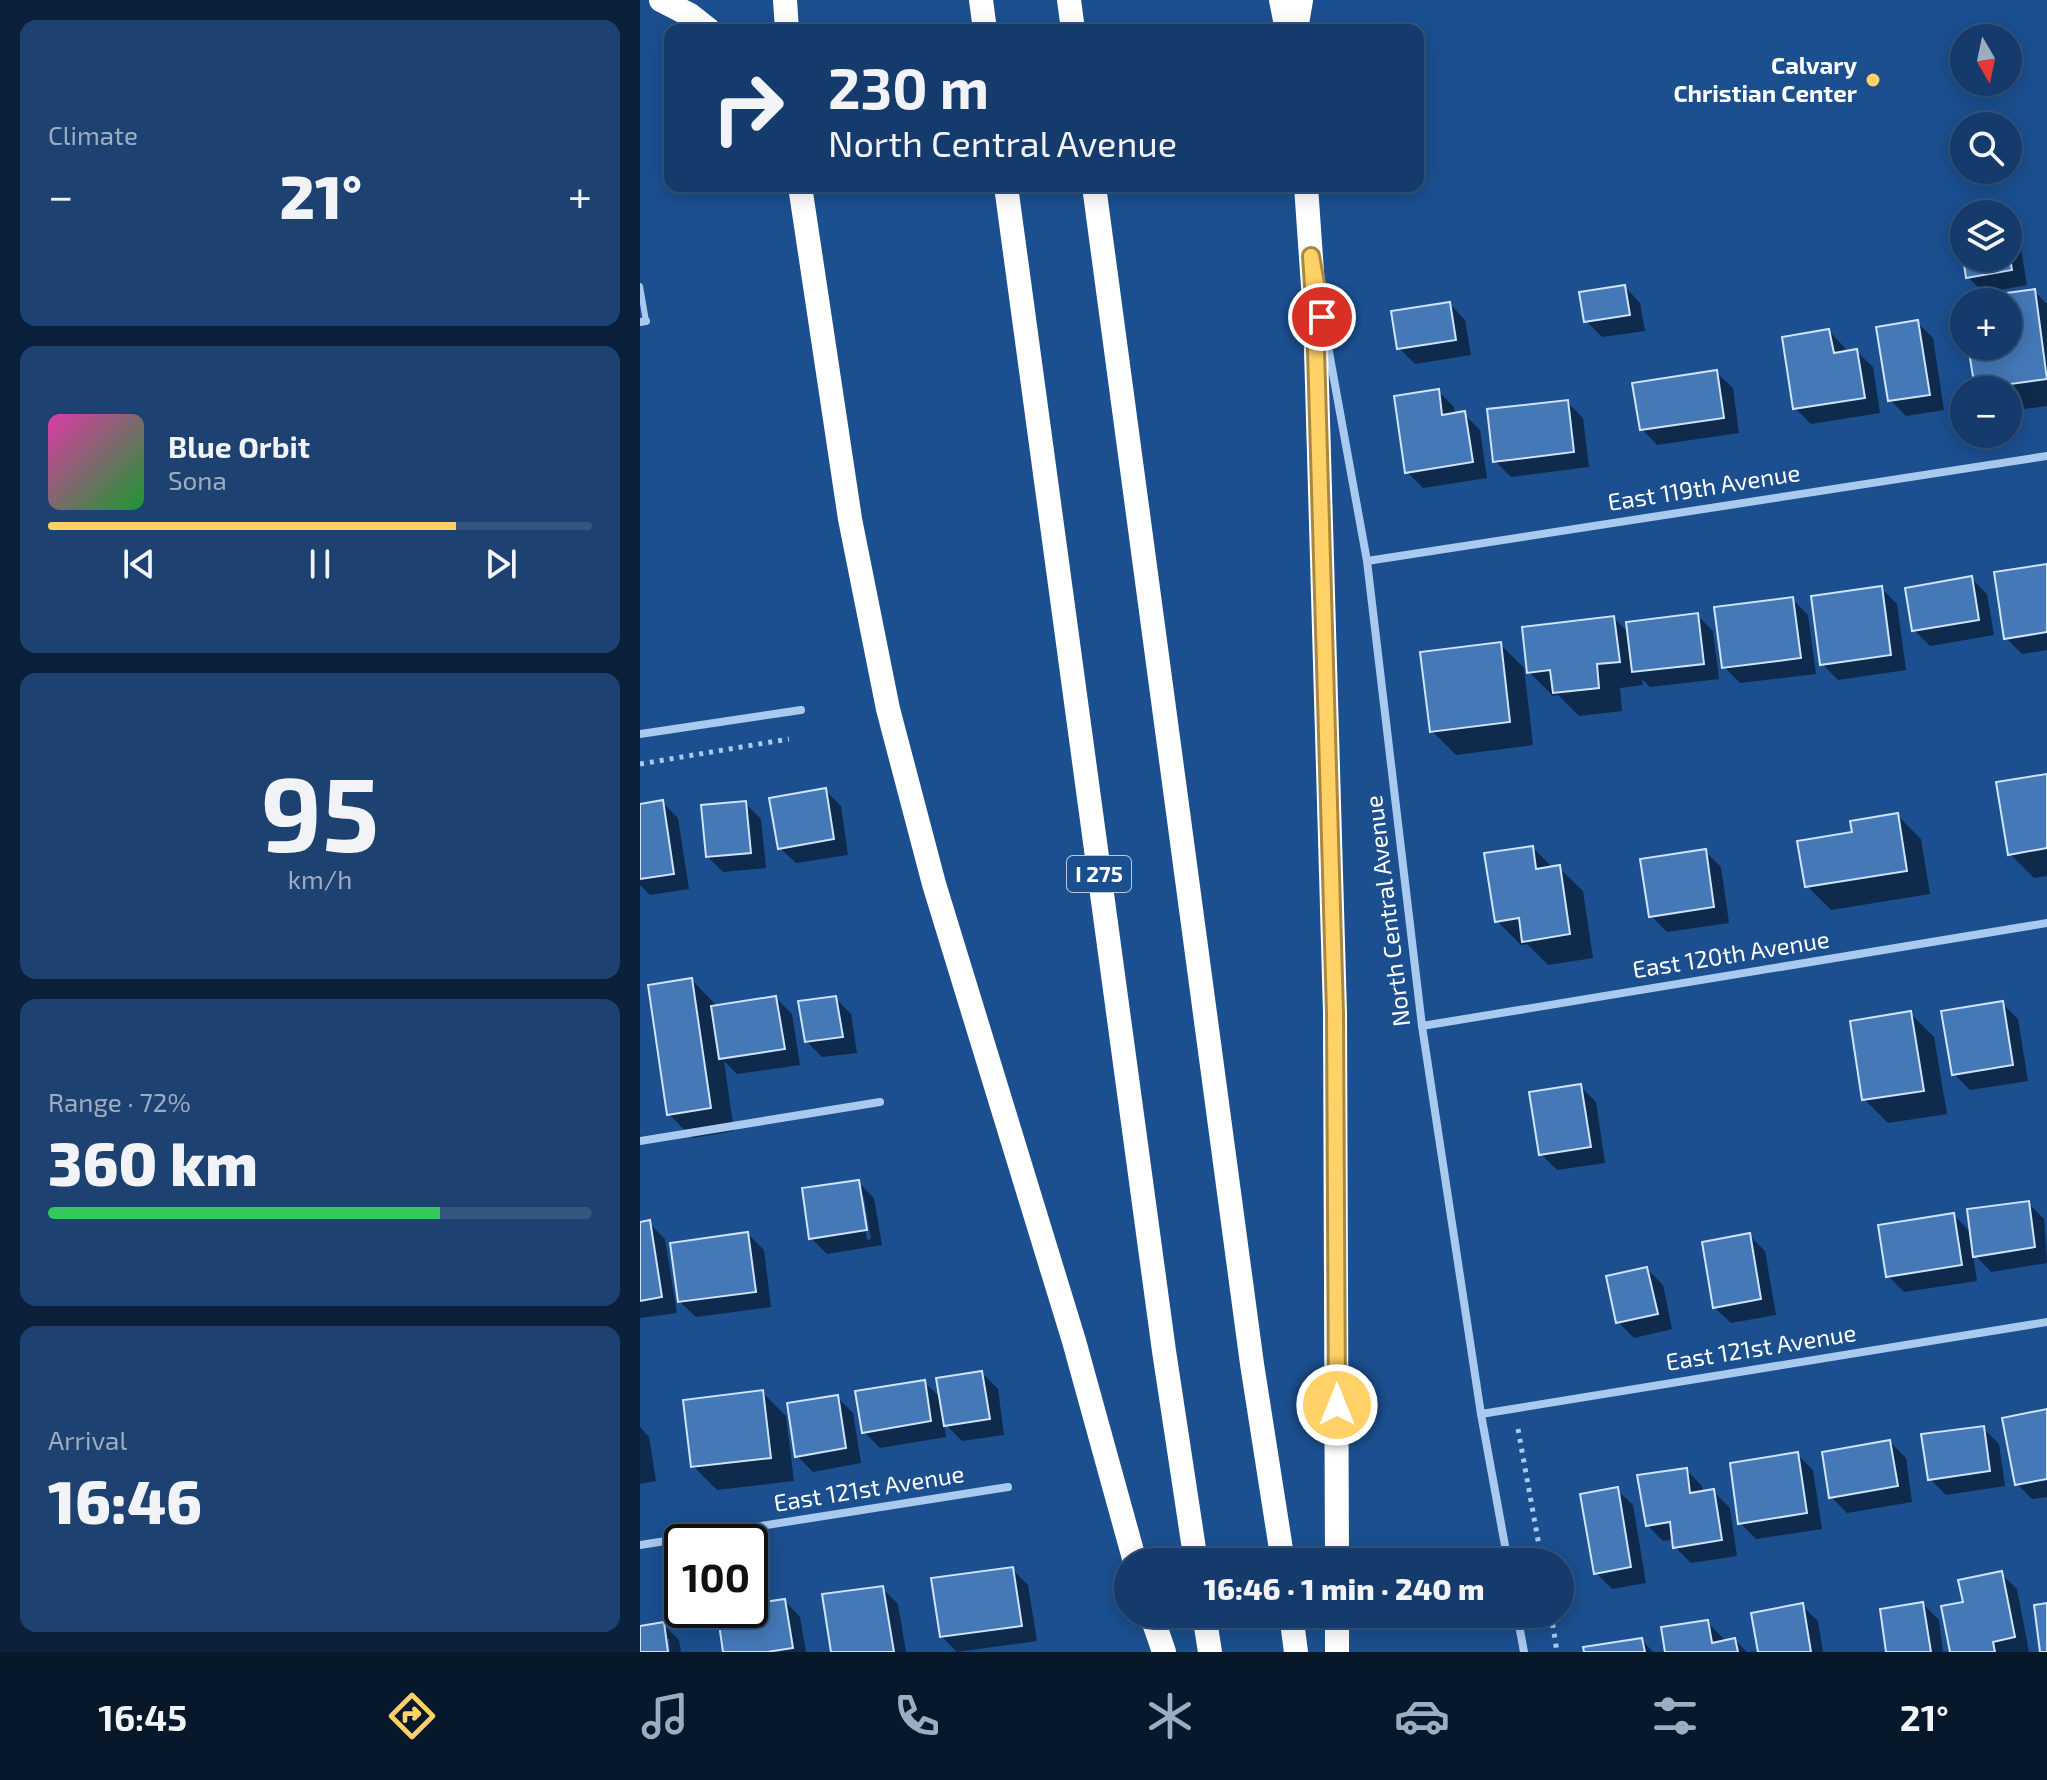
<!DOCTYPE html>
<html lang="en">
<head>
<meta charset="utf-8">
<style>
  body { margin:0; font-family:"Exo 2",sans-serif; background:#1d4271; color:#f1f3f6; height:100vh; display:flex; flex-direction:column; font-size:30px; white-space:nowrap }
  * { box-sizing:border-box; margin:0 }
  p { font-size:26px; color:#9dadc1 }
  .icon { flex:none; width:44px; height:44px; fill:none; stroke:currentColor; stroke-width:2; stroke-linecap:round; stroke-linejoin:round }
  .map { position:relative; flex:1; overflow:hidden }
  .side { display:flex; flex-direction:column; gap:20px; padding:20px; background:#0b203b; width:640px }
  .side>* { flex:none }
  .guide { position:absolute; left:24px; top:24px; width:760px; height:168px; border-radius:16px; box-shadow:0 4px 20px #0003,0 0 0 2px #33557e; background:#143b6b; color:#f1f3f6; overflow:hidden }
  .needle { width:52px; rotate:171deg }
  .tools { position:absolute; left:1310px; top:24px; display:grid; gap:16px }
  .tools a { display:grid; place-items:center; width:72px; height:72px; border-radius:50%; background:#143b6b; box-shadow:0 4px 20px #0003,0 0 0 2px #33557e; font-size:40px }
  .speed { position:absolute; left:24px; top:1524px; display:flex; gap:16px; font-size:40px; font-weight:700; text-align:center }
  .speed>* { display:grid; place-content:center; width:104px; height:104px; border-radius:50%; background:#143b6b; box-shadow:0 4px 20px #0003,0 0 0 2px #33557e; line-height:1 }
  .speed .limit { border:4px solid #111; border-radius:12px; background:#fff; color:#111 }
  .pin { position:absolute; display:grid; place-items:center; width:68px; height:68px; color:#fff; margin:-34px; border:4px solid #fff; border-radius:50%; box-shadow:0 2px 8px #0007 }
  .me { position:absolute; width:88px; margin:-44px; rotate:0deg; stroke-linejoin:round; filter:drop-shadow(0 0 6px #0008) }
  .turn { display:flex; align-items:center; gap:28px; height:168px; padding:0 32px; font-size:36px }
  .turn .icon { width:104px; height:104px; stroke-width:2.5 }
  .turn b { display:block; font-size:56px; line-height:68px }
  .big { font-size:60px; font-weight:800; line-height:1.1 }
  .side .widget { flex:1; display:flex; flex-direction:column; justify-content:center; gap:12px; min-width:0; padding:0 28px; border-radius:16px; background:#1d4271 }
  .side .dial { align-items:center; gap:0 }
  .dial b { font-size:104px; line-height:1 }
  .song { display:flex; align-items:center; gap:24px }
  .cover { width:96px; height:96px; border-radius:12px; background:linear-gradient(135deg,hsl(320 70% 55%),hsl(130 70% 35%)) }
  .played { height:8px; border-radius:4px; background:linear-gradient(90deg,#ffd166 75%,#33557e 75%) }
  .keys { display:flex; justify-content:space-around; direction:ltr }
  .heat { display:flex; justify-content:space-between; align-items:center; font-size:44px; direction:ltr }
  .charge { height:12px; border-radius:6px; background:linear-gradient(90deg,#34c759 72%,#33557e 0) }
  .trip { position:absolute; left:474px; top:1548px; width:460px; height:80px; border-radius:40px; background:#143b6b; box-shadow:0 4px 20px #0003,0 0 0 2px #33557e; font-weight:800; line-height:80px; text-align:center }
  .dock { display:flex; height:128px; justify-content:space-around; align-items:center; background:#08182b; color:#9dadc1 }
  .dock .icon { width:56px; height:56px }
  .dock .selected { color:#ffd166 }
  .dock b { font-size:36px; color:#f1f3f6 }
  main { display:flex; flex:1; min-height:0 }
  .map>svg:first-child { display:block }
</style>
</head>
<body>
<main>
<section class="side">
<div class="widget"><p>Climate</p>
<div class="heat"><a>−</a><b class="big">21°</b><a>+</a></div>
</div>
<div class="widget">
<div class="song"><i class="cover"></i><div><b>Blue Orbit</b><p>Sona</p></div></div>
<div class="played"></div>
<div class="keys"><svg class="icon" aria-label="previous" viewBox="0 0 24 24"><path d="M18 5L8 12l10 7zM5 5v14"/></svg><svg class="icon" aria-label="pause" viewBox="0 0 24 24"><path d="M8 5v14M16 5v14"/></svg><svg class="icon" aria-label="next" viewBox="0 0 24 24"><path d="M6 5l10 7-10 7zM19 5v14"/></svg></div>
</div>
<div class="widget dial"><b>95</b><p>km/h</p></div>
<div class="widget"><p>Range · 72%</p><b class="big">360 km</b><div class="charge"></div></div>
<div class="widget"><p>Arrival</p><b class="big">16:46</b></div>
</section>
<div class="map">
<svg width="1407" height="1652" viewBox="0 0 1407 1652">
  <rect width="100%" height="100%" fill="#1b4f8f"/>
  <!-- shadow -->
  <g fill="#0007" fill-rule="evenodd">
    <path d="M1368 217 1377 226 1387 285 1344 293 1328 277 1325 258H1368Z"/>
    <path d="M985 287 1000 303 1005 331 962 337 946 321Z"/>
    <path d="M1394 291 1407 304V406L1368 411V390L1337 388 1330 346H1368V302H1324V306L1323 300Z"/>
    <path d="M810 304 825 320 831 355 775 364 759 348Z"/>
    <path d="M1277 322 1293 338 1304 410 1266 416 1250 400Z"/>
    <path d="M1189 331 1204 347 1206 353 1217 352 1233 367 1240 413 1171 424 1155 408Z"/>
    <path d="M1077 373 1093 388 1099 433 1017 445 1002 429Z"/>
    <path d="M798 391 814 407 815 415 824 414 840 430 847 478 783 488 767 472Z"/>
    <path d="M927 402 943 418 949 467 871 477 855 461Z"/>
    <path d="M1407 566V650L1382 654 1366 638Z"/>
    <path d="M1331 578 1347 594 1354 635 1290 646 1274 630Z"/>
    <path d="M1241 588 1257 604 1266 670 1198 680 1182 664Z"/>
    <path d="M1152 599 1168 615 1176 674 1100 683 1084 667Z"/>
    <path d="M1057 615 1073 631 1079 679 1010 687 1002 679 1003 685 980 688 982 711 939 716 918 695 913 696 889 672 974 618 990 634Z"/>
    <path d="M860 644 884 668 893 745 816 755 792 731Z"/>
    <path d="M1407 776V876L1394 878 1370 854Z"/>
    <path d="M185 790 201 806 208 855 156 863 140 848Z"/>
    <path d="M22 802 38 818 49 889 10 895 0 885V806Z"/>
    <path d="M105 803 121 819 126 868 83 872 67 856Z"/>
    <path d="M1257 815 1281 839 1290 894 1191 910 1167 886Z"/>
    <path d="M893 848 913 868H919L943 891 953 958 908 965 887 944 881 945 857 921Z"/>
    <path d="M1065 851 1081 867 1089 923 1027 932 1011 916Z"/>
    <path d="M52 980 75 1004 76 1007 136 998 152 1014 160 1065 97 1074 84 1061 94 1131 52 1138 29 1114Z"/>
    <path d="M195 998 211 1014 217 1053 182 1057 166 1041Z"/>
    <path d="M1362 1003 1378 1019 1388 1081 1330 1090 1314 1074Z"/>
    <path d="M1270 1013 1294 1037 1307 1114 1248 1123 1224 1099Z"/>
    <path d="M940 1086 956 1102 965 1163 917 1170 901 1154Z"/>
    <path d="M218 1182 234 1198 242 1245 187 1254 171 1238ZM220 1197H224L231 1239 227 1240Z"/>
    <path d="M1388 1203 1404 1219 1407 1263 1351 1272 1333 1253 1337 1281 1264 1292 1248 1276 1314 1215 1332 1234Z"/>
    <path d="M9 1223 25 1239 37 1313 0 1318V1224Z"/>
    <path d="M108 1234 124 1250 131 1307 56 1317 40 1302Z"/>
    <path d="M1109 1235 1125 1251 1136 1315 1091 1323 1075 1308Z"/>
    <path d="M1007 1269 1023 1285 1032 1329 994 1338 978 1322Z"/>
    <path d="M342 1373 358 1389 364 1435 322 1441 304 1423 306 1437 240 1448 224 1432 284 1382 302 1399Z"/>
    <path d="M122 1392 146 1416 154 1481 77 1490 53 1466Z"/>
    <path d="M197 1397 213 1413 221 1463 173 1472 157 1456Z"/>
    <path d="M1407 1412V1497L1392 1499 1377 1484Z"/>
    <path d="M0 1427 9 1437 16 1481 0 1484Z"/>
    <path d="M1343 1428 1359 1444 1365 1486 1306 1495 1290 1479Z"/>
    <path d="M1250 1442 1266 1458 1272 1502 1207 1513 1191 1497Z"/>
    <path d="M1157 1454 1173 1470 1182 1529 1116 1539 1100 1523Z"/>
    <path d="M1046 1470 1062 1486 1063 1493 1074 1492 1090 1508 1097 1556 1051 1563 1035 1547 1034 1539 1023 1541 1007 1525Z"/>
    <path d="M977 1490 993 1505 1006 1583 972 1589 956 1573Z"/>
    <path d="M372 1569 388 1585 397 1641 317 1652 301 1636Z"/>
    <path d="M1361 1574 1377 1589 1389 1652H1312L1325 1603Z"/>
    <path d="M242 1588 258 1604 266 1652H193Z"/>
    <path d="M145 1601 160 1617 166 1652H86L83 1610H110V1606Z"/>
    <path d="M1283 1604 1299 1620 1303 1652H1249Z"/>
    <path d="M1162 1606 1178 1621 1183 1652H1120Z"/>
    <path d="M1067 1622 1083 1638 1084 1642 1095 1640 1107 1652H1027Z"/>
    <path d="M23 1624 39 1640 41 1652H30L29 1639H25L26 1652H0V1628Z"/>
    <path d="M1002 1640 1013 1652H946Z"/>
  </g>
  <!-- building -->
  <g fill="#4478b7" stroke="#cfe3fa" stroke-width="2">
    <path d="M1362 208 1363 214H1325Z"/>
    <path d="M1324 214V258H1368V246L1372 270 1326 278 1317 215Z"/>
    <path d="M985 285 990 315 944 322 939 292Z"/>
    <path d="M1395 289 1407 379 1335 389 1328 346H1368V302H1324V319L1321 299Z"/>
    <path d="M810 302 816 340 757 349 751 311Z"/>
    <path d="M1278 320 1290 395 1248 401 1236 327Z"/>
    <path d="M1189 329 1194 353 1217 349 1225 398 1153 409 1142 337Z"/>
    <path d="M1077 370 1084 418 1000 430 992 383Z"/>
    <path d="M799 389 802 415 825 411 833 462 765 473 754 396Z"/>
    <path d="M928 400 934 452 853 462 847 409Z"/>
    <path d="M1407 564V632L1364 639 1354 572Z"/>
    <path d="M1332 576 1339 620 1272 631 1265 588Z"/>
    <path d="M1242 586 1251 655 1180 665 1171 596Z"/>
    <path d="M1153 597 1161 658 1082 668 1074 607Z"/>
    <path d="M1058 613 1064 664 992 672 986 622Z"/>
    <path d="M974 616 980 662 957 664 959 688 913 693 910 670 887 673 882 627Z"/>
    <path d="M861 642 870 722 790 732 780 652Z"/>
    <path d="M1407 774V848L1368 855 1356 782Z"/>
    <path d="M186 788 194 839 138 849 129 798Z"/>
    <path d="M23 800 34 874 0 879V804Z"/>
    <path d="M106 801 111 853 66 857 61 805Z"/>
    <path d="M1258 813 1267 871 1165 887 1157 841 1212 832 1210 821Z"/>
    <path d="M893 846 896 869 920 865 930 934 882 942 879 918 855 922 844 853Z"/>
    <path d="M1066 849 1074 907 1009 917 1000 859Z"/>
    <path d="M52 978 71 1108 27 1115 8 985Z"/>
    <path d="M136 996 145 1049 79 1059 71 1006Z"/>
    <path d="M196 996 203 1037 165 1042 158 1001Z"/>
    <path d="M1363 1001 1373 1065 1312 1075 1301 1011Z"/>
    <path d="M1271 1011 1284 1091 1222 1100 1210 1021Z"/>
    <path d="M941 1084 951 1147 899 1155 889 1092Z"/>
    <path d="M219 1180 227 1230 169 1239 162 1188Z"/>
    <path d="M1389 1201 1395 1247 1333 1257 1327 1209Z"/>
    <path d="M1314 1213 1322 1265 1246 1277 1238 1225Z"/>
    <path d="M10 1220 22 1297 0 1301V1222Z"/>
    <path d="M108 1232 116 1292 38 1302 30 1243Z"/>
    <path d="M1110 1233 1121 1299 1073 1308 1062 1242Z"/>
    <path d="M1007 1267 1018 1314 976 1323 966 1276Z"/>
    <path d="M342 1371 350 1419 304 1426 296 1378Z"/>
    <path d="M285 1380 291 1421 222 1433 215 1391Z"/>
    <path d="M123 1390 131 1458 51 1467 43 1400Z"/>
    <path d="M198 1395 206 1448 155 1457 147 1403Z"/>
    <path d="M1407 1409V1479L1375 1485 1362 1418Z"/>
    <path d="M1344 1426 1350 1471 1288 1480 1281 1434Z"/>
    <path d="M1250 1440 1258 1486 1189 1498 1182 1452Z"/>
    <path d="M1158 1452 1167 1513 1098 1524 1090 1463Z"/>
    <path d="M1047 1468 1050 1493 1074 1489 1082 1540 1033 1548 1030 1522 1006 1526 997 1475Z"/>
    <path d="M978 1487 991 1567 954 1574 940 1494Z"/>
    <path d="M373 1567 382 1626 300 1637 291 1578Z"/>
    <path d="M1362 1571 1375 1637 1353 1642 1355 1652H1310L1301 1606 1323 1602 1318 1580Z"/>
    <path d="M243 1586 254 1652H191L182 1594Z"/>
    <path d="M145 1599 153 1648 127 1652H83L77 1610H110V1604Z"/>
    <path d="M1283 1602 1291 1652H1246L1240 1609Z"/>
    <path d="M1163 1603 1171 1652H1118L1111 1613Z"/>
    <path d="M1407 1603V1652H1400L1394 1605Z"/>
    <path d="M1068 1620 1072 1643 1095 1638 1098 1652H1025L1021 1627Z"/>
    <path d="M24 1622 28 1652H0V1626Z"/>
    <path d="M1002 1638 1005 1652H944L943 1647Z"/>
  </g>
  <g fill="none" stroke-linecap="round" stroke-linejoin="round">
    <!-- path -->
    <g stroke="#a9c9ee" stroke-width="5" stroke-dasharray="4 6" stroke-linecap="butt">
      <path d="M0 764 149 739"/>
      <path d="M878 1429 902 1562"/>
      <path d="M911 1614 917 1652"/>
    </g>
    <!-- lane -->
    <path stroke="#a9c9ee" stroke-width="6" d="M0 286 6 321"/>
    <!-- street -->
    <g stroke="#a9c9ee" stroke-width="8">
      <path d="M0 322 6 321"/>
      <path d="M687 341 727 561 782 1026 841 1414 868 1562"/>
      <path d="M727 561 1407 456"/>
      <path d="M0 734 161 710"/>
      <path d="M782 1026 1407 923"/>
      <path d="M0 1141 240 1102"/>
      <path d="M841 1414 1407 1322"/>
      <path d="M0 1545 368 1487"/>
      <path d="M877 1614 884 1652"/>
    </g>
    <!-- highway -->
    <g stroke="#fff" stroke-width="24">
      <path d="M21 0 50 15 69 30"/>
      <path d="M145 0 147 30"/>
      <path d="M341 0 345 30"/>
      <path d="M429 0 433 30"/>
      <path d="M641 0 647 30"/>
      <path d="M656 30 661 0"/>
      <path d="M160 186 210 519 248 709 294 884 434 1341 495 1562"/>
      <path d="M366 186 524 1351 556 1562"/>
      <path d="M454 186 612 1364 643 1562"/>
      <path d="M666 186 675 315 695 1013 697 1562"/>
      <path d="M511 1614 524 1652"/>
      <path d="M564 1614 570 1652"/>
      <path d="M651 1614 656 1652"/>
      <path d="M697 1652V1614"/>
    </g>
  </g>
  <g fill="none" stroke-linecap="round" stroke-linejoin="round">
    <defs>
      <path id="route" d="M682 317 671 256 675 315 695 1013 697 1405"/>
    </defs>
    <!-- route casing -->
    <use href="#route" stroke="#a68842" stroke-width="20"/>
    <!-- route -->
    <use href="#route" stroke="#ffd166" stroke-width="14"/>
  </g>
  <!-- markers -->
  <circle fill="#ffd166" stroke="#1b4f8f" stroke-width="3" cx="1233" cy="80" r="8"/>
  <g text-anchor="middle" stroke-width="8" stroke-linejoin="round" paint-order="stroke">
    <!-- shield labels -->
    <rect fill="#1b4f8f" stroke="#bbcadd" stroke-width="2" x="427" y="856" width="64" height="36" rx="6"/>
    <g font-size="22" font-weight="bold" fill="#fff">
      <text x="459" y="882">I 275</text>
    </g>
    <!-- poi labels -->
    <g font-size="24" font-weight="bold" fill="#fff" stroke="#1b4f8f" text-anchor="end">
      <text x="1217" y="74">Calvary<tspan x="1217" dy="28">Christian Center</tspan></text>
    </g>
    <!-- street labels -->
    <g font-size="24" fill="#fff" stroke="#1b4f8f">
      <text transform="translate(1064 488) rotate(-9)" y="8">East 119th Avenue</text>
      <text transform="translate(748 911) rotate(-97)" y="8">North Central Avenue</text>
      <text transform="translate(1091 955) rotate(-9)" y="8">East 120th Avenue</text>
      <text transform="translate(1121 1348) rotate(-9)" y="8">East 121st Avenue</text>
      <text transform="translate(229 1489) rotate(-9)" y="8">East 121st Avenue</text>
    </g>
  </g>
</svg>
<div class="tools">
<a><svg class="needle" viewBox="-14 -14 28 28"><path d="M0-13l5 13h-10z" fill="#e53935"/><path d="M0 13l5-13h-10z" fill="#9dadc1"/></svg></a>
<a><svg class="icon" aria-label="search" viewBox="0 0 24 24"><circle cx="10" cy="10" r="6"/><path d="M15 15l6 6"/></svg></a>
<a><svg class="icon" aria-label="layers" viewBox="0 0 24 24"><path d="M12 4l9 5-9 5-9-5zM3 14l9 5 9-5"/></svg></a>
<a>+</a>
<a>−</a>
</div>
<div class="speed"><div class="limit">100</div></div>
<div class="pin" style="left:682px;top:317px;background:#d93025"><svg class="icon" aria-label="arrive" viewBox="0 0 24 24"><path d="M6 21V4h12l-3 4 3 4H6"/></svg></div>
<svg class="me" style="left:697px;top:1405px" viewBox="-20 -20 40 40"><circle r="17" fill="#ffd166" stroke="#fff" stroke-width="3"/><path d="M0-11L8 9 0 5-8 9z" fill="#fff"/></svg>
<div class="trip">16:46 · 1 min · 240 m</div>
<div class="guide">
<div class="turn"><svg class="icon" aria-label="right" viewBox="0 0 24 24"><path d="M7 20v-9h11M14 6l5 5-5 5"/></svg><div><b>230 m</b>North Central Avenue</div></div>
</div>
</div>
</main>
<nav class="dock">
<b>16:45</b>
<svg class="icon selected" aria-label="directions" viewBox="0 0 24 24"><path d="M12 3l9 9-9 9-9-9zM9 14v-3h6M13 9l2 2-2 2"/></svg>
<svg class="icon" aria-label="music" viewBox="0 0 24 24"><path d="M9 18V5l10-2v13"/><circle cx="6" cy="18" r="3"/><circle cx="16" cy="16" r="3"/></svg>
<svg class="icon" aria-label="phone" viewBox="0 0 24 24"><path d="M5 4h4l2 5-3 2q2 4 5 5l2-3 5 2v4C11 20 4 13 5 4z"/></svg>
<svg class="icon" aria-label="climate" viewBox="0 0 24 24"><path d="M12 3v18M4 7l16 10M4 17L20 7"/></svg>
<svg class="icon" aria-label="car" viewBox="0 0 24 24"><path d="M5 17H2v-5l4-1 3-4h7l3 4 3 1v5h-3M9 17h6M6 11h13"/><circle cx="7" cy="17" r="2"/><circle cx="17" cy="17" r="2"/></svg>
<svg class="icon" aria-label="filters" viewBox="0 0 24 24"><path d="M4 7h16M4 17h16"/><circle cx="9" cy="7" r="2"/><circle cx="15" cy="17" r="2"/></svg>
<b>21°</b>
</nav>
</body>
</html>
